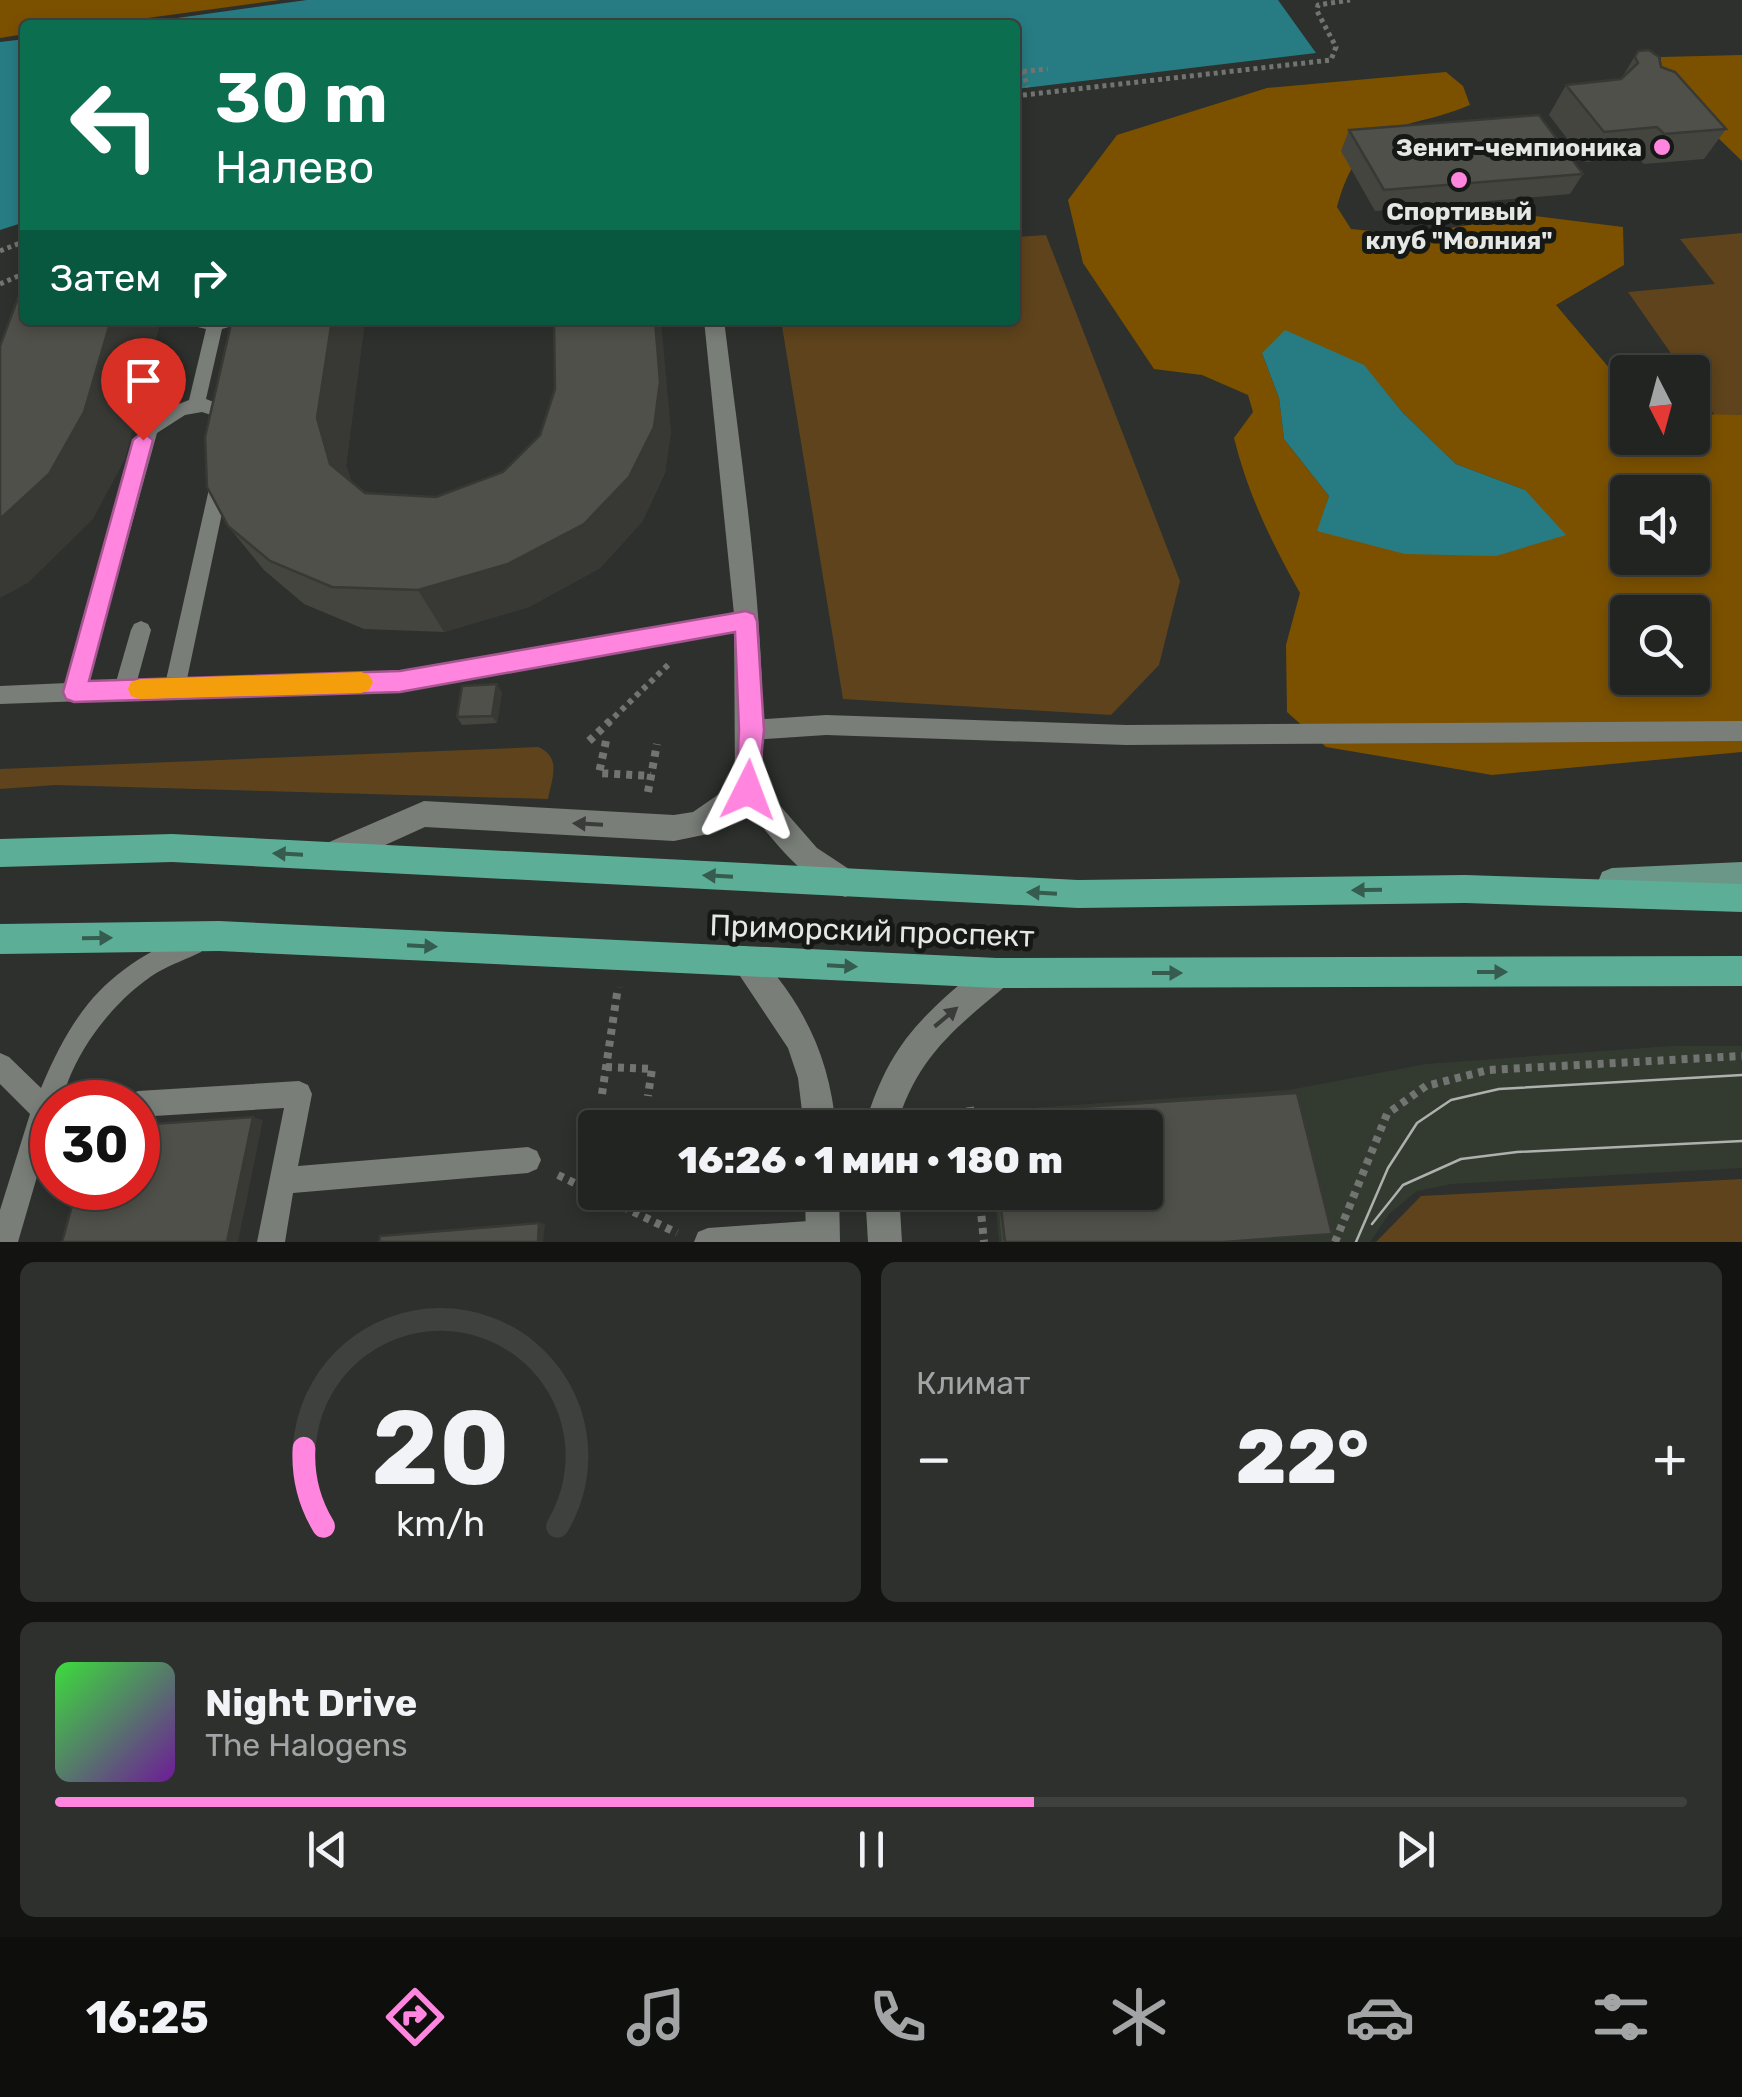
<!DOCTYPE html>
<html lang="ru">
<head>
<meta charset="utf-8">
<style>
  body { margin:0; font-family:Rubik,sans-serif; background:#2e302e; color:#f1f3f6; height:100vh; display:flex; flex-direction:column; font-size:38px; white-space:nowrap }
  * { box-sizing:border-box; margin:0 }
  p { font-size:32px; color:#a2a4a5 }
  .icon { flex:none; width:55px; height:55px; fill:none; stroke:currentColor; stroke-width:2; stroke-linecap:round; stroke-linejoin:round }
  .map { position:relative; height:1242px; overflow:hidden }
  .panel { display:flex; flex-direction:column; gap:20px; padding:20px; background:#131412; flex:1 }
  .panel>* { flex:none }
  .banner { position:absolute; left:20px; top:20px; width:1000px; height:305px; border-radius:10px; box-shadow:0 5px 15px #0003,0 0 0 2px #3f413f; background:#0b6e4f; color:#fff; overflow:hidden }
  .needle { width:65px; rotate:174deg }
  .tools { position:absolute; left:1610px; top:355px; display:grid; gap:20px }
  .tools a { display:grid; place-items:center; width:100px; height:100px; border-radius:10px; background:#222421; box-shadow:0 5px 15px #0003,0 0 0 2px #3f413f; font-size:50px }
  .speed { position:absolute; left:30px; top:1080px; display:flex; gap:20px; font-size:50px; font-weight:700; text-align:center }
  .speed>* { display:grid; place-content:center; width:130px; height:130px; border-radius:50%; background:#222421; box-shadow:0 5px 15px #0003,0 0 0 2px #3f413f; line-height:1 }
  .speed .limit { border:15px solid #d22; background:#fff; color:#111 }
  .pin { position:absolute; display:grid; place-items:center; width:85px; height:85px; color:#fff; margin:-102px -42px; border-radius:50% 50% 50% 0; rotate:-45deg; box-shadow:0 0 10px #0007 }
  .pin .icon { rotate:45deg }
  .me { position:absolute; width:110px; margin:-55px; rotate:3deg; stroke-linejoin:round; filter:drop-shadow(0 0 8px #0008) }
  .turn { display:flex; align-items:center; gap:35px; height:210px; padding:0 30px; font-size:45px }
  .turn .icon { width:130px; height:130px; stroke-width:2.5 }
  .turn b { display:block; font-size:70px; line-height:85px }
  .then { display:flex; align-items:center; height:95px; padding:0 30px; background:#0003; gap:20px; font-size:38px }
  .big { font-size:75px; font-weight:800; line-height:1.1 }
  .panel .widget { flex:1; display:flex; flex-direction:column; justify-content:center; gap:15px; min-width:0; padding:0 35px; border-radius:15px; background:#2e302e }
  .panel .dial { align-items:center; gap:0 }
  .dial svg { height:260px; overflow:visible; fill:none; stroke:#3f413f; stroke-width:7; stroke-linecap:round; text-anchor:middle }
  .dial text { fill:#f1f3f6; stroke:none }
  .song { display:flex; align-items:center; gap:30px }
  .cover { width:120px; height:120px; border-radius:15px; background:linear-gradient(135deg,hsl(120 70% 55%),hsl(280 70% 35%)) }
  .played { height:10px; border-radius:5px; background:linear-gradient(90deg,#ff85df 60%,#3f413f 60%) }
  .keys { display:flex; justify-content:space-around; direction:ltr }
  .heat { display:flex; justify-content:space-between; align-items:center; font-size:55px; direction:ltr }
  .panel .tiles { flex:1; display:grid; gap:20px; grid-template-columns:1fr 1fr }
  .widget:last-child { grid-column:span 2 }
  .trip { position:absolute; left:578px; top:1110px; width:585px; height:100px; border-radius:10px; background:#222421; box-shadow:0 5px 15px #0003,0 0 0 2px #3f413f; font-weight:800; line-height:100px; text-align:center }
  .dock { display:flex; height:160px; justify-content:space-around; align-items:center; background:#0e0e0d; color:#a2a4a5 }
  .dock .icon { width:70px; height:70px }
  .dock .active { color:#ff85df }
  .dock b { font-size:45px; color:#f1f3f6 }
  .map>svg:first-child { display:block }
</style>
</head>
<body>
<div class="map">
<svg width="1742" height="1242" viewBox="0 0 1742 1242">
  <rect width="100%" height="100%" fill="#2d302c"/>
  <!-- built -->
  <path fill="#333b31" d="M1671 1046H1742V1168L1451 1184 1417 1191 1389 1214 1370 1242H999L994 1193 1145 1192V1128L987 1127 986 1111 1289 1090 1426 1064Z"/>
  <!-- green -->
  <g fill="#5e431c">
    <path d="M1742 233V415L1716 417 1693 384 1692 372H1684L1628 292 1715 284 1680 239Z"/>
    <path d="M1046 235 1180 581 1159 665 1111 715 843 699 781 320H1015V237Z"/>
    <path d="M538 747C562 757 552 778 548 799L56 785 0 789V769Z"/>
    <path d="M1742 1179V1242H1376L1421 1196Z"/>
  </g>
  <!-- forest -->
  <g fill="#7b5100" fill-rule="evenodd">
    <path d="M0 0H280L96 25H25V34L0 38Z"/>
    <path d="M1742 55V161L1657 79 1661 57Z"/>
    <path d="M1446 72 1463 86 1470 105C1445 116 1420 120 1394 128 1363 137 1344 178 1337 207L1351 229 1410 235 1527 215 1623 227 1624 265 1556 305 1627 389 1628 438H1692L1693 414 1742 415V752L1492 775 1326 747 1287 712 1286 645 1300 593C1272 543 1248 495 1234 438L1253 412 1248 395 1202 375 1154 369 1083 263 1068 200 1117 135 1267 88ZM1262 353 1363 365 1403 413 1456 464 1525 490 1318 531 1329 496 1284 439 1279 398ZM1628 492H1692V558H1628ZM1628 612H1692V678H1628Z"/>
  </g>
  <!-- water -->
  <g fill="#277c83">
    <path d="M307 0H1278L1316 53 1015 89V25H127Z"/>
    <path d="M25 39V222L0 230V42Z"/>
    <path d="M1285 330 1364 365 1403 413 1456 464 1525 490 1566 535 1496 556 1405 554 1317 531 1329 496 1284 439 1279 398 1262 353Z"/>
  </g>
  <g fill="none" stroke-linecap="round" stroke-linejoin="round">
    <!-- path-far2 -->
    <g stroke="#727471" stroke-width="5" stroke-dasharray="4 4" stroke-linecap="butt">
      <path d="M1022 71 1028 87"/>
      <path d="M1015 72 1048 69"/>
      <path d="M1015 96 1331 60 1336 47 1317 11 1318 5 1350 0"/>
      <path d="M0 251 25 241"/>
      <path d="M0 284 25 273"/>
    </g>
    <!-- path-far1 -->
    <path stroke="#727471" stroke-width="6" stroke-dasharray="5 5" stroke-linecap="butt" d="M607 724 669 664"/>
    <!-- path -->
    <g stroke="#727471" stroke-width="8" stroke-dasharray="6 6" stroke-linecap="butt">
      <path d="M589 741 610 721"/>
      <path d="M606 741 599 773 651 776"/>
      <path d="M648 792 657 744"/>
      <path d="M606 1067 652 1069 648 1096"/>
      <path d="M602 1094 618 987"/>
      <path d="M970 1107 972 1128"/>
      <path d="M558 1175 677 1233"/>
      <path d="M979 1192 984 1242"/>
      <path d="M1335 1242 1387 1114 1426 1086 1488 1070 1742 1056"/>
    </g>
    <!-- lane -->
    <g fill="#7a7e79" fill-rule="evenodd">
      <path d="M183 320H241L239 324 222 329 206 399 229 408 240 422 231 429 217 417 202 412 185 415 157 433 88 683 116 682 131 630 134 624 141 621 148 624 151 630 137 681 166 680 211 480 220 473 229 480 187 679 400 672 746 613 753 615 756 621 753 627 400 690 0 704V686L67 683 140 430 161 411 189 400 206 329 185 324Z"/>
      <path d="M826 715 1126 725 1742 721V741L1126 745 826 735 751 740 743 737 740 730 743 723 751 720Z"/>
      <path d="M193 932 201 936 205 944 201 952C187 959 172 964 158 972 115 998 72 1054 62 1102H52V1125L18 1242H0V1210L30 1114 0 1084V1053L9 1057 41 1088C76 1005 109 967 193 932Z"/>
      <path d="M299 1081 308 1085 312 1094 298 1166 528 1147 537 1151 541 1160 537 1169 528 1173 293 1193 285 1242H257L284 1108 138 1117V1102H126L129 1095 138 1091Z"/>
      <path d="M823 1220 833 1224 837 1234 833 1242H694L698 1232 708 1228Z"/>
    </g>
    <!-- street -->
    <g fill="#7a7e79" fill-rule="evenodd">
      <path d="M704 320H724C743 475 768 628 762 785L817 848 855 873 859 883 855 893 845 897C801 879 775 842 746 807L708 834 674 841 425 827 330 870 320 866 316 856 320 846 424 801 674 815 693 812 735 783 734 614Z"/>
      <path d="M745 946C760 952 768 965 778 978 813 1023 831 1071 836 1128H804L798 1078 788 1048 730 961 734 950Z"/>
      <path d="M997 958 1008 962 1012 973 1008 984C954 1029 916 1058 896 1128H864C889 1043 921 1017 986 962Z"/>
      <path d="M805 1192H839L840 1242H806Z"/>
      <path d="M865 1192H899L902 1242H868Z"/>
    </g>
    <!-- secondary -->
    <path fill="#6b9788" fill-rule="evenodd" d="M1742 862V890L1612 896 1602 892 1598 882 1602 872 1612 868Z"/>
    <!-- primary -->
    <g fill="#5caf96" fill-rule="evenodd">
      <path d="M172 834 1078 880 1465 875 1742 884V912L1465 903 1078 908 172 862 0 867V839Z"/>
      <path d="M219 921 997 958 1742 956V986L997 988 219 951 0 954V924Z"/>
    </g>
    <!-- tram -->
    <g stroke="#aeb1ad" stroke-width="2.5">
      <path d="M1372 1224 1403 1185 1461 1159 1517 1152 1742 1141"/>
      <path d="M1356 1242 1388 1168 1417 1123 1451 1100 1499 1089 1742 1075"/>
    </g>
  </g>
  <!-- wall -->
  <g fill="#454540">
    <path d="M1638 51 1726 129 1704 159 1644 164 1637 157 1585 162 1549 115 1566 85 1621 79Z"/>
    <path d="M1349 130 1583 174 1570 194 1375 211 1341 151Z"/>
    <path d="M232 320H365L346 465 351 481 365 493 436 497 671 430 665 473 642 522 600 568 529 607 444 632 364 629 304 604 264 570 228 526Z"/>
    <path d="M502 692 497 723 462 725 457 717Z"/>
    <path d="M1297 1093 1332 1234 1233 1242H1002L997 1192H1145V1128H990L989 1116 991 1113Z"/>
  </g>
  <!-- shaded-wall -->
  <g fill="#383834">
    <path d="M111 320H161L125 459 93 519 28 583 0 598V519Z"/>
    <path d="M332 320H365L346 465 359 509 330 464 317 418Z"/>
    <path d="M655 320H661L671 430 665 473 642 522 600 568 529 607 444 632 418 590Z"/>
    <path d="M497 684 502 692 497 723 492 716Z"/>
    <path d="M253 1117 263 1120 238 1242H227Z"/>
    <path d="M539 1223 545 1224 543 1242H538Z"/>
  </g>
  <!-- building -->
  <g fill="#50504a" stroke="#383834" stroke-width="2.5">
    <path d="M1649 50 1659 57 1661 67 1675 72 1726 129 1664 134 1657 127 1604 132 1566 85 1621 79 1638 63 1635 57 1638 51Z"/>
    <path d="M1539 115 1583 174 1384 190 1349 130Z"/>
    <path d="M25 279V320H111L84 412 49 474 0 519V346Z"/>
    <path d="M232 320H332L317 418 330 464 365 493 436 497 503 472 540 435 555 389 554 320H655L660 382 654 427 629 477 584 524 508 564 418 590 332 587 270 561 228 526 207 487 205 437Z"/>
    <path d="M497 684 492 716 457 717 462 686Z"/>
    <path d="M1297 1093 1332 1234 1224 1242H1005L999 1192H1145V1128H992L991 1113Z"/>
    <path d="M253 1117 227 1242H62L77 1188H138V1125Z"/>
    <path d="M539 1223 538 1242H379L380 1236Z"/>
  </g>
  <!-- one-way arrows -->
  <defs><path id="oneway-solid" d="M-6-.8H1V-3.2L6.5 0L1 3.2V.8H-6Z" transform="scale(2.5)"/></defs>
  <g fill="#393c39">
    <use href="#oneway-solid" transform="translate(588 824) rotate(-177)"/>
    <use href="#oneway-solid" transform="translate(946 1017) rotate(-40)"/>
  </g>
  <g fill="#365c50">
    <use href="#oneway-solid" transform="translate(288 854) rotate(-177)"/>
    <use href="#oneway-solid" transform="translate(718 876) rotate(-177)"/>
    <use href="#oneway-solid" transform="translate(1367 890) rotate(179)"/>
    <use href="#oneway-solid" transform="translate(1042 893) rotate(-177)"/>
    <use href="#oneway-solid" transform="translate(97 938) rotate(-1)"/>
    <use href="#oneway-solid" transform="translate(422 946) rotate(3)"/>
    <use href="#oneway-solid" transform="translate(842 966) rotate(3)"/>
    <use href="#oneway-solid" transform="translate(1492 972)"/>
    <use href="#oneway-solid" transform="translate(1167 973)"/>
  </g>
  <!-- route -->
  <path fill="#ff85df" stroke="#a65691" stroke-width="2.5" d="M143 432 153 440 89 681 400 671 746 611 754 614 757 621 764 730 757 798 748 801 739 798 736 790 739 730 735 632 400 692 74 702 66 699 63 692 133 440Z"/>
  <!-- slow -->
  <path fill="#f59e0b" d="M361 672 369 675 373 682 369 690 361 693 140 699 131 696 128 689 131 682 140 679Z"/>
  <!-- markers -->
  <g fill="#ff85df" stroke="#161816" stroke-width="4">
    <circle cx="1662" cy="147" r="10"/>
    <circle cx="1459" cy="180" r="10"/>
  </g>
  <g text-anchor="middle" stroke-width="10" stroke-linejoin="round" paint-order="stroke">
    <!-- far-poi labels -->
    <g font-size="25" font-weight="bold" fill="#e5e7e4" stroke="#161816" text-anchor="end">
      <text x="1642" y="156">Зенит-чемпионика</text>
      <text x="1459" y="220" text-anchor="middle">Спортивый<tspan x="1459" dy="29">клуб "Молния"</tspan></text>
    </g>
    <!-- street labels -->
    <g font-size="30" fill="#e5e7e4" stroke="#161816">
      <text transform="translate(872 931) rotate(2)" y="10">Приморский проспект</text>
    </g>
  </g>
</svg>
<div class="tools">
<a><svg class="needle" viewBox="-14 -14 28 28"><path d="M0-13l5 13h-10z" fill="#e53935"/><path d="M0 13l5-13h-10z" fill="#a2a4a5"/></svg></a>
<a><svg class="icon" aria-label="sound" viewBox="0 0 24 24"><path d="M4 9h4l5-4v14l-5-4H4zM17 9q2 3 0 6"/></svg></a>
<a><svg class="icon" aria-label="search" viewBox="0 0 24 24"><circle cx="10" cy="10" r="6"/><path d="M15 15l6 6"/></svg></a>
</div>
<div class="speed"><div class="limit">30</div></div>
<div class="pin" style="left:143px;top:440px;background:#d93025"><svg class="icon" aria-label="arrive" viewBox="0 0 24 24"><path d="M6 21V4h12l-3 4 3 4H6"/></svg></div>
<svg class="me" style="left:748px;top:790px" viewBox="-20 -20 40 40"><path d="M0-17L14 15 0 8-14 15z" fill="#ff85df" stroke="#fff" stroke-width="4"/></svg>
<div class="trip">16:26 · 1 мин · 180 m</div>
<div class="banner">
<div class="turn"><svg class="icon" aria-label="left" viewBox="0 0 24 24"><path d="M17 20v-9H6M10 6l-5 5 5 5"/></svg><div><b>30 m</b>Налево</div></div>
<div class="then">Затем<svg class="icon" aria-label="right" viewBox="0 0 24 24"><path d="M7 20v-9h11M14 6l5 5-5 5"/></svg></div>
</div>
</div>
<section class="panel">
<div class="tiles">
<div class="widget dial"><svg viewBox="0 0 100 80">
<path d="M14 69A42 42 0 1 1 86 69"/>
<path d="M14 69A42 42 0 0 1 8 45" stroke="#ff85df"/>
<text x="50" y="56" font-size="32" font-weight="700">20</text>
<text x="50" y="72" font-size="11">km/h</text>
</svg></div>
<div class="widget"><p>Климат</p>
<div class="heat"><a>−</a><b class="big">22°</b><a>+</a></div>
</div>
<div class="widget">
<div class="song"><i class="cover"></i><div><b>Night Drive</b><p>The Halogens</p></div></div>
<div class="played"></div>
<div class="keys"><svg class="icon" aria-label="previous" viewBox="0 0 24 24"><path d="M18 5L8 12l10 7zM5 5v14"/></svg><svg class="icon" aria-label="pause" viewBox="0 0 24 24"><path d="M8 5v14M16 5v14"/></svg><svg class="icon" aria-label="next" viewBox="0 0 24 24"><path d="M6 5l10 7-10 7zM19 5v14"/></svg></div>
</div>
</div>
</section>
<nav class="dock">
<b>16:25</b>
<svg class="icon active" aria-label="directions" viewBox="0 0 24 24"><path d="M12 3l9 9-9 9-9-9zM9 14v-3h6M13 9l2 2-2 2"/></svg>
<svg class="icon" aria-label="music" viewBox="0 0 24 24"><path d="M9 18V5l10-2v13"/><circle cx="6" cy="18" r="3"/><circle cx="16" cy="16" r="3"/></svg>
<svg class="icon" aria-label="phone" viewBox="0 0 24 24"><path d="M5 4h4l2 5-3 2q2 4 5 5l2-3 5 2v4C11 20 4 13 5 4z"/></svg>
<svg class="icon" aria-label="climate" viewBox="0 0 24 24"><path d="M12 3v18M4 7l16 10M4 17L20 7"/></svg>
<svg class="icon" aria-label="car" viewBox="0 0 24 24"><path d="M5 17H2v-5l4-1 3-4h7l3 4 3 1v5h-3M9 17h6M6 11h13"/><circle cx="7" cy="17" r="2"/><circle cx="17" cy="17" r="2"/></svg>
<svg class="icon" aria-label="filters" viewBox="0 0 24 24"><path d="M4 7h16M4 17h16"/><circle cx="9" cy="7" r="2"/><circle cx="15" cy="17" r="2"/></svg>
</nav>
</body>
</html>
